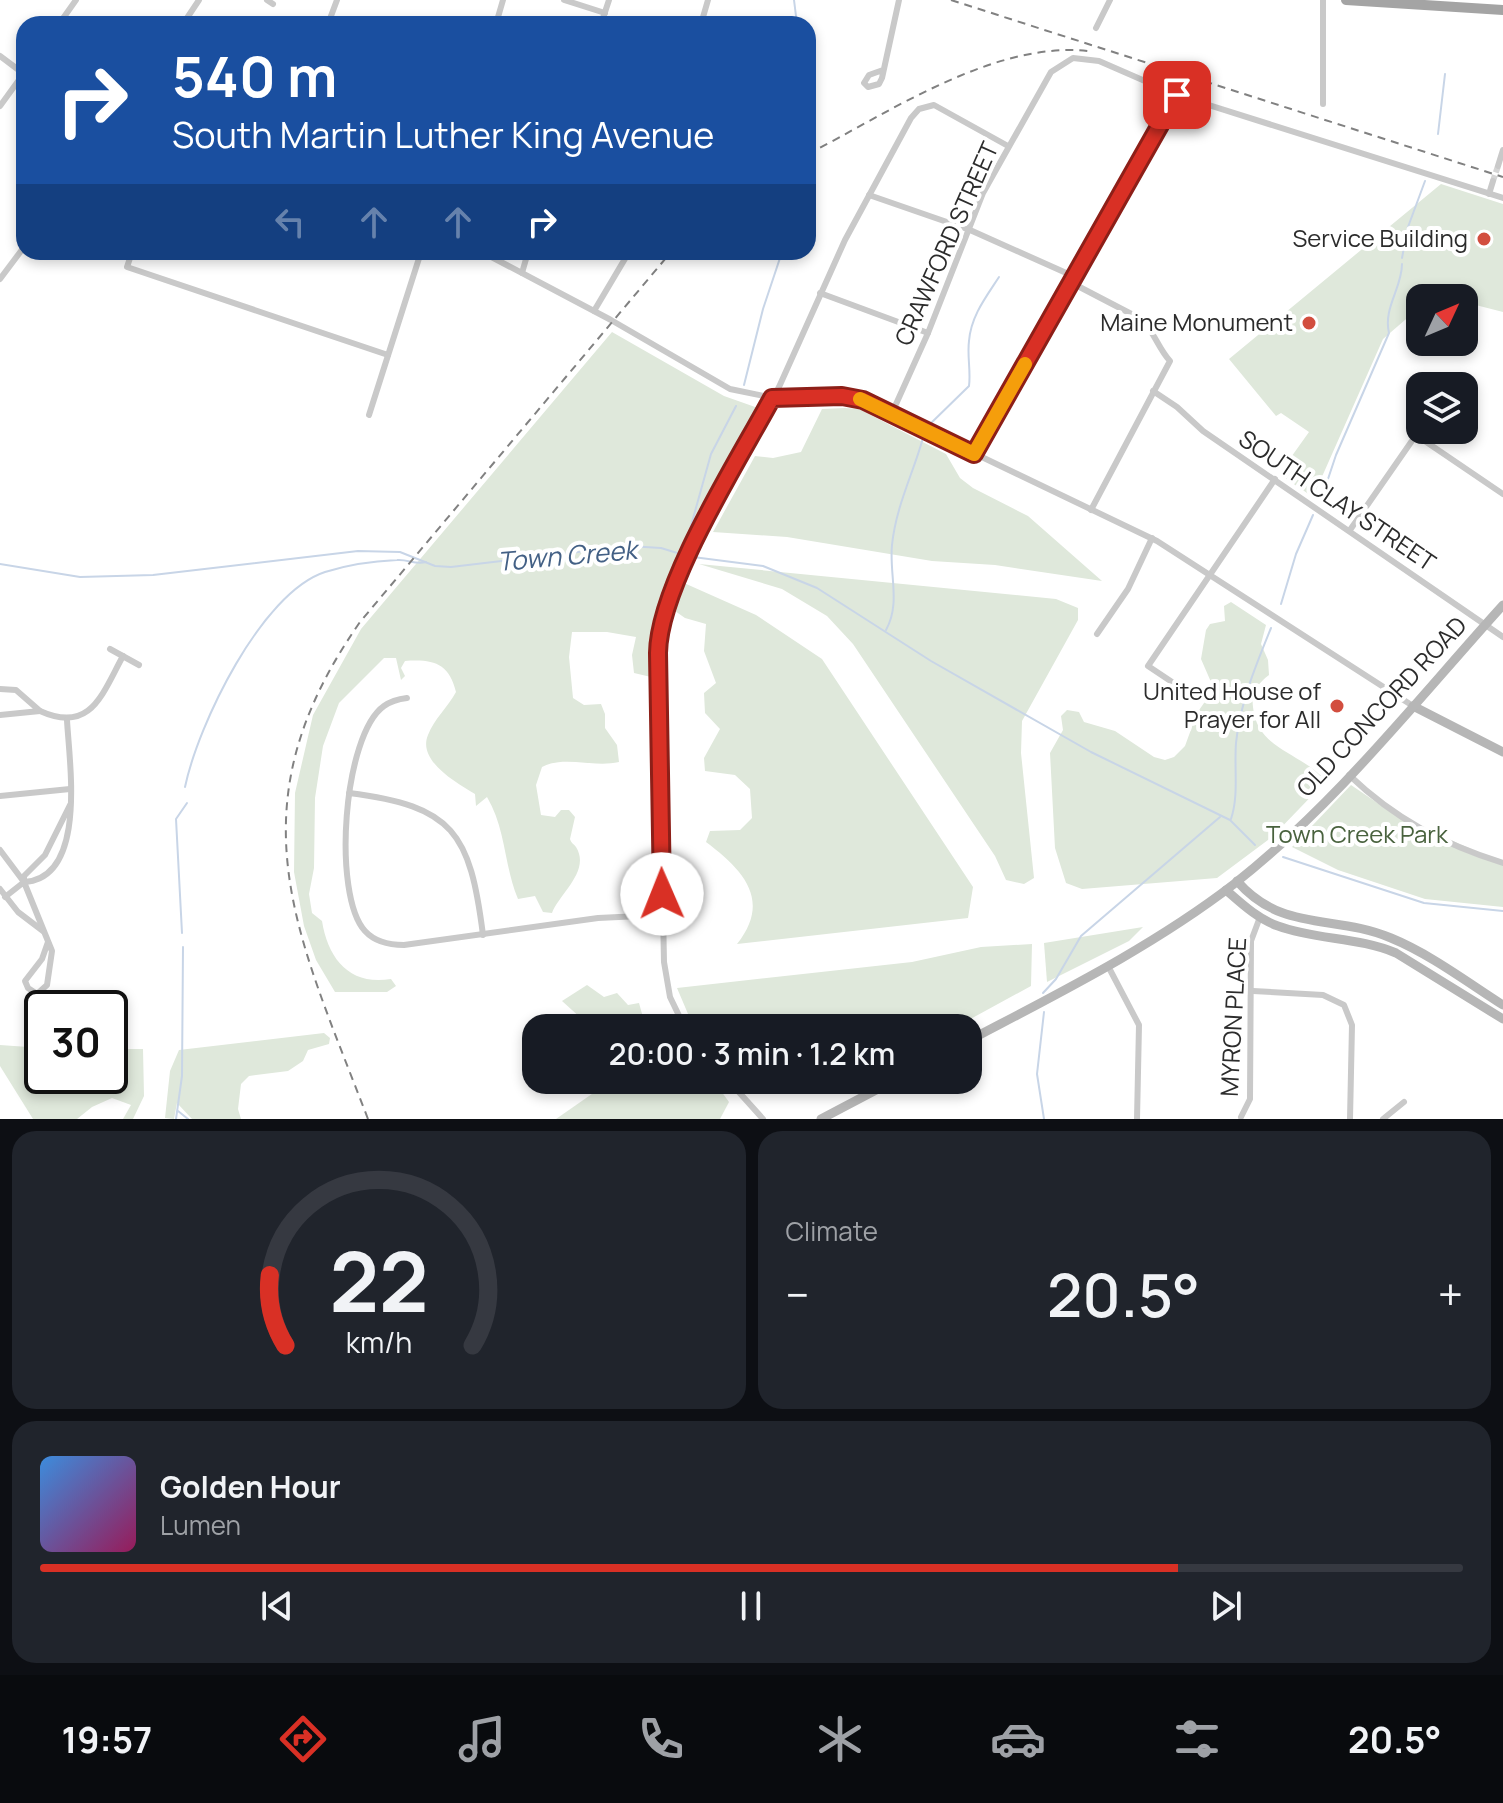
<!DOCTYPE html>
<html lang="en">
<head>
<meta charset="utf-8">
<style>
  body { margin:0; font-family:Manrope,sans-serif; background:#20242c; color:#f1f3f6; height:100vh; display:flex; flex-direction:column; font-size:30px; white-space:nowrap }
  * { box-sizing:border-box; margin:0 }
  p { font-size:26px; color:#9ea1a6 }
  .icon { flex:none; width:44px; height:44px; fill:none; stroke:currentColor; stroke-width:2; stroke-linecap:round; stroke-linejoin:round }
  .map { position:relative; height:1119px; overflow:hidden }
  .side { display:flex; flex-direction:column; gap:12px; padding:12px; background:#0d0f14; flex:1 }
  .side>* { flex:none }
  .hud { position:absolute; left:16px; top:16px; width:800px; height:244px; border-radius:24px; box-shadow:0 4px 12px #0003; background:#1a4fa0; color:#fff; overflow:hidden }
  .needle { width:52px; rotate:46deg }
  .buttons { position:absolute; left:1406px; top:284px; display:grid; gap:16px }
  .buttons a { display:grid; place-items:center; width:72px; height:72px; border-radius:16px; background:#171b24; box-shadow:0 4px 12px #0003; font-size:40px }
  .speed { position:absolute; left:24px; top:990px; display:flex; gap:16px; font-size:40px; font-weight:700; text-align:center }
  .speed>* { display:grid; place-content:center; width:104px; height:104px; border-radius:50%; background:#171b24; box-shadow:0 4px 12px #0003; line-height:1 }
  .speed .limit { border:4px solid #111; border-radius:12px; background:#fff; color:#111 }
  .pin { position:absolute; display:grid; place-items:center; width:68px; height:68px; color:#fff; margin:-34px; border-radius:16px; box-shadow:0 4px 12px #0006 }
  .me { position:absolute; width:88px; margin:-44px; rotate:359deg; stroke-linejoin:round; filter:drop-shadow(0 0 6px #0008) }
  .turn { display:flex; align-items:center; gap:28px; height:168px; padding:0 24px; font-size:36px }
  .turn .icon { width:104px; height:104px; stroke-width:2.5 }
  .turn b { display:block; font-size:56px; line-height:68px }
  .lanes { display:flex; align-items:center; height:76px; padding:0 24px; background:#0003; justify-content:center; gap:40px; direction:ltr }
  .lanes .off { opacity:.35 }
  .big { font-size:60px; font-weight:600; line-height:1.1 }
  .side .tile { flex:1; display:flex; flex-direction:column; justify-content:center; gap:12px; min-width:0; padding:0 28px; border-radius:24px; background:#20242c }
  .side .dial { align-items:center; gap:0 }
  .dial svg { height:208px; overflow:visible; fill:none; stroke:#363941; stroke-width:7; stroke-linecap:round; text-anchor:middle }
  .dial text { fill:#f1f3f6; stroke:none }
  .song { display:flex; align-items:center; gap:24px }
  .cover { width:96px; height:96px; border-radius:12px; background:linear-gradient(135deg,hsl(210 70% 55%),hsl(330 70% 35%)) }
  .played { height:8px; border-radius:4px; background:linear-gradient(90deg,#d93025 80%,#363941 80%) }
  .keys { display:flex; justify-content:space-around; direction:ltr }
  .heat { display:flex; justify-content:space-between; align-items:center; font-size:44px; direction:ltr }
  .side .tiles { flex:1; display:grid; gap:12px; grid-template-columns:1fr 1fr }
  .tile:last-child { grid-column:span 2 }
  .trip { position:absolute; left:522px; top:1014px; width:460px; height:80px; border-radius:24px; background:#171b24; box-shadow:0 4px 12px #0003; font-weight:600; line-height:80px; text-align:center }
  .dock { display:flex; height:128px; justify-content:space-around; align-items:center; background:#090b0e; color:#9ea1a6 }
  .dock .icon { width:56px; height:56px }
  .dock .on { color:#d93025 }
  .dock b { font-size:36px; color:#f1f3f6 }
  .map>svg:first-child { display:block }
</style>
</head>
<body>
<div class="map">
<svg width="1503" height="1119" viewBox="0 0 1503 1119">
  <rect width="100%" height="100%" fill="#fff"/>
  <!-- green -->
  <g fill="#dfe8db">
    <path d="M1441 184 1503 204V312L1464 302V298H1420V307L1383 339 1313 497 1279 474 1309 432 1281 413 1276 416 1229 359Z"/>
    <path d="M612 332 724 396 758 408 661 599 650 635 651 677 634 673 632 655 636 637 607 632H572L569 657 573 698 584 705 601 704 605 714V728L617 745 619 762C593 768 565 755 542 767L536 785 541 815 555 817 561 810H569L575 817 570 839C571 843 574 844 576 847 591 871 559 894 552 913L543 912 535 896 518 899C504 866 506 829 487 797L476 806 475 794C457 783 417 761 428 735 434 719 448 707 456 692 449 663 433 659 405 661L401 668 405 676 401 680 396 658H384L339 703 323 746 315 798 314 868 309 894 312 913 322 921C328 959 350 986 391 979L396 986 387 992H335L316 960 304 926 294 872 295 793 313 715 361 629Z"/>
    <path d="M845 408 859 409 946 454 960 478 973 488 1028 516 1102 581 995 565 932 561 787 537 713 532 755 456 773 458 801 452 822 409Z"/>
    <path d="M699 564 1056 599 1078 608V620L1022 721 1021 753 1034 878 1024 884 1006 880 995 856 853 644 827 616 782 589Z"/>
    <path d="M684 583 756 615 822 659 973 887 968 918 737 944C772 900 743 870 706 842L710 831 740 830 752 818 750 789 735 775 705 771 704 758 720 729 705 713 704 693 716 683 704 651 706 624 685 618 675 611Z"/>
    <path d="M1231 602 1266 625 1261 644 1268 660 1269 675C1258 683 1251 693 1253 707 1257 750 1301 752 1326 781L1272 837 1217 878 1082 889 1066 883 1055 848 1050 753 1063 730 1061 716 1067 710 1079 712 1084 722 1115 731 1154 757 1165 760 1174 757 1185 746 1197 713 1211 693V682L1201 659 1206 630 1210 624 1225 621 1224 606Z"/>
    <path d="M1351 785 1398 817 1503 863V907L1425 899 1338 870 1292 847Z"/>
    <path d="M1143 927 1129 941 1047 982 1044 943Z"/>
    <path d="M1032 944 1031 986 954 1028H694L677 988 912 962 981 947Z"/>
    <path d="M587 985 604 997 617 993 628 1005 639 1003 646 1028H592L562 1001Z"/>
    <path d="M324 1033 330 1038 329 1044 308 1050 303 1061 288 1071 249 1076 241 1084 238 1109 241 1119H192L177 1103 174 1119 165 1118 170 1071 179 1050Z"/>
    <path d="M0 1045 42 1048V1076H110V1049H143L144 1096 133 1119H123L131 1105 112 1098 92 1107 77 1119H33L0 1066Z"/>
    <path d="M612 1080H713L729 1102 720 1119H556Z"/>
  </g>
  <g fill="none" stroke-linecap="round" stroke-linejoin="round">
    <!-- stream -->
    <g stroke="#c8d5e7" stroke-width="2">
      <path d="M794 0 797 24"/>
      <path d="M1438 134 1445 74"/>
      <path d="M1402 258 1408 227 1425 181"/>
      <path d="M744 385 763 309 782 252"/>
      <path d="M927 427 969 386C971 371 967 356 969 341 971 316 986 297 999 277"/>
      <path d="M1321 500 1336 455 1389 333C1383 308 1402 288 1402 264"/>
      <path d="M680 553 687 540 711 454 736 406"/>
      <path d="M693 557 763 566 817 588 931 661 1091 752 1230 820 1255 845"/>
      <path d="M0 564 80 577 153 575 358 551 400 552 435 566 451 567 629 546 661 548 687 556"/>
      <path d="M1281 604 1296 554 1313 515"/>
      <path d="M886 630C901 603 889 574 892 545 896 506 913 474 923 438"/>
      <path d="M185 787C198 725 261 593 325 572 347 565 374 561 397 560 408 559 415 565 426 562"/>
      <path d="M1231 819C1239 795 1234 769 1236 743 1240 703 1256 665 1271 628"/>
      <path d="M1283 857 1424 903 1503 911"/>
      <path d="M182 933 176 819 187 803"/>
      <path d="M1043 993 1056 979 1081 936 1220 817"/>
      <path d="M178 1111 188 1119"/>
      <path d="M176 1119 182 1076 183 947"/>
      <path d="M1044 1119 1037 1074 1044 1012"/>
    </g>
    <!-- street-tunnel -->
    <path stroke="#d5d5d5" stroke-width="6" stroke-dasharray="6 3" stroke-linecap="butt" d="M1493 181 1498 166"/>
    <!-- street -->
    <g stroke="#c9c9c9" stroke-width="6">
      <path d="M267 0 273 4"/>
      <path d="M564 0 605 13"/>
      <path d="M1323 0V104"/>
      <path d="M59 24 76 0"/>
      <path d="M183 24 199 0"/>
      <path d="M328 24 337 0"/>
      <path d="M496 24 503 0"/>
      <path d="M601 24 609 0"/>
      <path d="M701 24 708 0"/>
      <path d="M1096 28 1110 0"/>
      <path d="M0 56 24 74"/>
      <path d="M883 70 869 75 864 83 868 87 879 84 882 78 899 0"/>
      <path d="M0 106 24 73"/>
      <path d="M1498 166 1503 150"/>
      <path d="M1489 194 1493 181"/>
      <path d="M869 195 970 230 1073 276"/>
      <path d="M132 252 127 267 388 355"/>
      <path d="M482 252 611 320 730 389 779 399 842 396 863 400 1157 541 1413 706"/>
      <path d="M522 273 528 252"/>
      <path d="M0 279 24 247"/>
      <path d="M1070 282 1141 319C1154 331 1158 348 1170 361L1091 510"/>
      <path d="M820 293 928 333"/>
      <path d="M594 311 629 252"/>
      <path d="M1153 391 1177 407 1203 431 1503 637"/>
      <path d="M892 413 928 333 983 193 1051 72 1073 58 1099 61 1177 95 1503 198"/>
      <path d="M369 415 421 252"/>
      <path d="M974 454 1177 95"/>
      <path d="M1350 530 1416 435 1503 494"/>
      <path d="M1097 634 1128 589 1152 538"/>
      <path d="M110 649 139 665"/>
      <path d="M0 689 16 690 40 711 0 715"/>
      <path d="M407 698C399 699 391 701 384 706 343 735 332 895 365 931 375 942 390 945 404 945L598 918 661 915"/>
      <path d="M1199 700 1148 666 1275 479"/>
      <path d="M40 711C91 734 102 694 123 656"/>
      <path d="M1349 775C1395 819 1443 844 1503 863"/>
      <path d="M349 793C454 806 470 833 483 935"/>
      <path d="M0 796 70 789"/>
      <path d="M0 850 24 882"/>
      <path d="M24 882C88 878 69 761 67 720"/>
      <path d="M24 882V876L45 855 70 805"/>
      <path d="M0 889 18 912 43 931"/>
      <path d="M5 897 24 882 52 951 47 985 37 994 28 988 25 981 42 959 48 942"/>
      <path d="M1108 966 1139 1025 1137 1119"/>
      <path d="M1253 991 1323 995 1344 1005 1352 1025 1350 1119"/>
      <path d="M670 1028 680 1021"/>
      <path d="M685 1028 670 997 664 962 658 653 661 621 692 550 779 387 845 240 911 118 919 109 934 105 1008 146"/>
      <path d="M728 1080 763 1119"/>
      <path d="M1241 1117 1250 1099 1251 941 1260 917"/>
      <path d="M1383 1119 1404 1102"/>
    </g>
    <!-- secondary -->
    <g stroke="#b6b6b6" stroke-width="9">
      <path d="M1413 706 1503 752"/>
      <path d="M1237 881C1282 933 1335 914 1391 938 1430 954 1467 982 1503 1005"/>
      <path d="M1226 890C1242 904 1258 919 1278 926 1316 940 1359 937 1396 953L1503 1019"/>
      <path d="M968 1041C1059 993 1152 947 1234 884 1335 805 1417 700 1503 605"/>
      <path d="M821 1119 895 1080"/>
    </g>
    <!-- primary -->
    <path stroke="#a4a4a4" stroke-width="10" d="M1346 0 1503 10"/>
    <!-- rail -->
    <g stroke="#818181" stroke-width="2" stroke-dasharray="8 6" stroke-linecap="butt">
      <path d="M951 0 1503 177"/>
      <path d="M808 154C890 112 994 41 1088 51"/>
      <path d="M368 1119C296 931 230 808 360 622L671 252"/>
    </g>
  </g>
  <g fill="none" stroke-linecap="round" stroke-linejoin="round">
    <defs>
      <path id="route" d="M662 894 658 653C659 585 738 461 772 398L842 396 863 400 974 454 1177 95"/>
    </defs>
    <!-- route casing -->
    <use href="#route" stroke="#8d1f18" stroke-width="20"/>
    <!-- route -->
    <use href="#route" stroke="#d93025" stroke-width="14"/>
    <!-- slow -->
    <path stroke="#f59e0b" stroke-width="14" d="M860 399 974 454 1025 364"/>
  </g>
  <!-- markers -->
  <g fill="#d24e3f" stroke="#fff" stroke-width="3">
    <circle cx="1484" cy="239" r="8"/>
    <circle cx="1309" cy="323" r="8"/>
    <circle cx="1337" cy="706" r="8"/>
  </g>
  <g text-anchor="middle" stroke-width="8" stroke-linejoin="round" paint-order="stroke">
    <!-- poi labels -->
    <g font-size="24" fill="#2c2c2c" stroke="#fff" text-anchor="end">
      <text x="1468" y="247">Service Building</text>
      <text x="1293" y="331">Maine Monument</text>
      <text x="1321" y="700">United House of<tspan x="1321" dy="28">Prayer for All</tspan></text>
    </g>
    <!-- street labels -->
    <g font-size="24" fill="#2c2c2c" stroke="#fff">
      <text transform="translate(947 244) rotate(-66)" y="8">CRAWFORD STREET</text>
      <text transform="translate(1337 501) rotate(34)" y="8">SOUTH CLAY STREET</text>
      <text transform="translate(1382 707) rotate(-47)" y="8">OLD CONCORD ROAD</text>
      <text transform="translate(1234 1017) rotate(-87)" y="8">MYRON PLACE</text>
    </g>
    <!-- park labels -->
    <g font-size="24" fill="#49623e" stroke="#fff">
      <text x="1357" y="843">Town Creek Park</text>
    </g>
    <!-- water labels -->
    <g font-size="26" font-style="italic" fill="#436085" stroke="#fff">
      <text transform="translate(567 556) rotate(-5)" y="9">Town Creek</text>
    </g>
  </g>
</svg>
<div class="buttons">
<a><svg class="needle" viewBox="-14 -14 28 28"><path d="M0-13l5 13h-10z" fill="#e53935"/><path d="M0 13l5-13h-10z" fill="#9ea1a6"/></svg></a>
<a><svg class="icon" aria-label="layers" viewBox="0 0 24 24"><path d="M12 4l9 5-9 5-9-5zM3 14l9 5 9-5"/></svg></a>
</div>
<div class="speed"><div class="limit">30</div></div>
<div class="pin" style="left:1177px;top:95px;background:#d93025"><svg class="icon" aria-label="arrive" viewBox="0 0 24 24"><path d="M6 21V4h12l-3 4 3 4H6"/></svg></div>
<svg class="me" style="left:662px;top:894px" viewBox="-20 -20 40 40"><circle r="19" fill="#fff"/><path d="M0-13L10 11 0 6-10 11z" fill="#d93025"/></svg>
<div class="trip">20:00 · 3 min · 1.2 km</div>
<div class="hud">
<div class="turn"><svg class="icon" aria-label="right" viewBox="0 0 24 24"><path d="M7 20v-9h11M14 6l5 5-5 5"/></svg><div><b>540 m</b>South Martin Luther King Avenue</div></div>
<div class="lanes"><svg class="icon off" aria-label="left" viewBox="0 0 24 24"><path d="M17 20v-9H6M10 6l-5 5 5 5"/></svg><svg class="icon off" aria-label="ahead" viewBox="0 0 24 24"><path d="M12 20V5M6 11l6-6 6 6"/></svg><svg class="icon off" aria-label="ahead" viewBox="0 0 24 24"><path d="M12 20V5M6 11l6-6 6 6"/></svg><svg class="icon" aria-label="right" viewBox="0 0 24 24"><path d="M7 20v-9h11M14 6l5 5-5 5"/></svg></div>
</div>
</div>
<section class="side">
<div class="tiles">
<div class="tile dial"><svg viewBox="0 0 100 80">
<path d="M14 69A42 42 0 1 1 86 69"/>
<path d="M14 69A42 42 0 0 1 8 42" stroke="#d93025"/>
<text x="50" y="56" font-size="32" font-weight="700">22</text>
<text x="50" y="72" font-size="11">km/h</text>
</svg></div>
<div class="tile"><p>Climate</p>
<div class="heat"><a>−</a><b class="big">20.5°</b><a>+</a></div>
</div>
<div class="tile">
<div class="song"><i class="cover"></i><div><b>Golden Hour</b><p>Lumen</p></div></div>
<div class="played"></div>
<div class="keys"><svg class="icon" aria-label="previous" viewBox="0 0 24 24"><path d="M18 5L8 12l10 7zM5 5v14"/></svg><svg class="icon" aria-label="pause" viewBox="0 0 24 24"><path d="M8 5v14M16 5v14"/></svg><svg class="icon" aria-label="next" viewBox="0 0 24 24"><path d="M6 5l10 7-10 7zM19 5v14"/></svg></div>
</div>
</div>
</section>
<nav class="dock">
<b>19:57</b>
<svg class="icon on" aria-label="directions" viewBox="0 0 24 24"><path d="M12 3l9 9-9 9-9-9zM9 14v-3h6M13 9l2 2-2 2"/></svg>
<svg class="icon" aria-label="music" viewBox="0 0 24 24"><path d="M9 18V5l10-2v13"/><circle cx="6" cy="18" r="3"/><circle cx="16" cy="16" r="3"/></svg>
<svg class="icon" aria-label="phone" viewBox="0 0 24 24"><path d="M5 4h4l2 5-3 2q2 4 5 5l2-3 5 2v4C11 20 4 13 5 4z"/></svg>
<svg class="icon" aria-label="climate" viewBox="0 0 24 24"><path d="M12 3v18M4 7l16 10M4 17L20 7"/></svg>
<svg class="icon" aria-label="car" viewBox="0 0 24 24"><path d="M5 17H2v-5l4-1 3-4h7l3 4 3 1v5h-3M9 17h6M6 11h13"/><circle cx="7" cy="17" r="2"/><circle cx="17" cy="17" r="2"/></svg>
<svg class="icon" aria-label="filters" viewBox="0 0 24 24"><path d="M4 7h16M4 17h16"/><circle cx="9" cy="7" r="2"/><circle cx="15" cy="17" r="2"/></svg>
<b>20.5°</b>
</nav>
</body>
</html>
